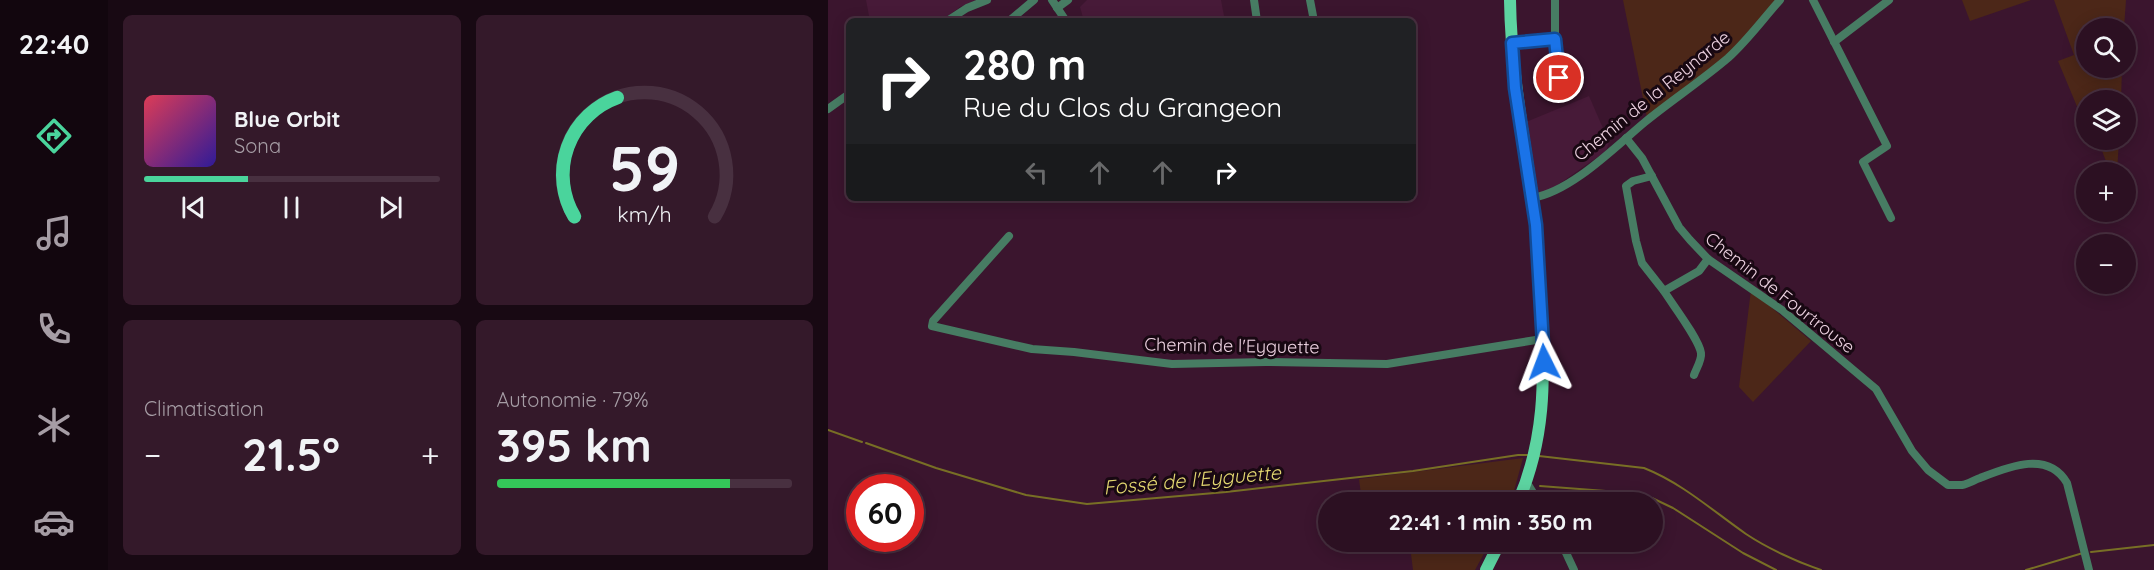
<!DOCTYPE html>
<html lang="fr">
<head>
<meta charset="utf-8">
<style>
  body { margin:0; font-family:Quicksand,sans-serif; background:#34192a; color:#f1f3f6; height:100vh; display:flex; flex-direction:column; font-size:22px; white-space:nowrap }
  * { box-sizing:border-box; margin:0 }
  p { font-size:20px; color:#a69da5 }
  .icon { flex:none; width:33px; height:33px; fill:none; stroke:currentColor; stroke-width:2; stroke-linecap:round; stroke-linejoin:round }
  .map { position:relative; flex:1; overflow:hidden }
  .panel { display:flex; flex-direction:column; gap:15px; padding:15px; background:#180913; width:720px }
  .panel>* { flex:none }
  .banner { position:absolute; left:18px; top:18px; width:570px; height:183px; border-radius:9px; box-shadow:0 3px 15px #0003,0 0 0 2px #483040; background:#202124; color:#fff; overflow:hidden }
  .tools { position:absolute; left:1248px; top:18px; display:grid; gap:12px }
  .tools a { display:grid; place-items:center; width:60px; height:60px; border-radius:50%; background:#2c1022; box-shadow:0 3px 15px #0003,0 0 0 2px #483040; font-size:30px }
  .speed { position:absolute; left:18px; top:474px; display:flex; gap:12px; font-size:30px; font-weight:700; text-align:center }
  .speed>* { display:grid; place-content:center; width:78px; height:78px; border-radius:50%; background:#2c1022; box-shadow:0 3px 15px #0003,0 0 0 2px #483040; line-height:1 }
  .speed .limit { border:9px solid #d22; background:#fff; color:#111 }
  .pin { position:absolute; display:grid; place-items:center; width:51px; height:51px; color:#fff; margin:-26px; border:3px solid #fff; border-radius:50%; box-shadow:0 2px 6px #0007 }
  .me { position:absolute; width:66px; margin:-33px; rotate:357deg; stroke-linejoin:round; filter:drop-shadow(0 0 4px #0008) }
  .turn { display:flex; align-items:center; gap:21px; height:126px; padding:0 18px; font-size:27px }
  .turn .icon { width:78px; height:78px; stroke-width:2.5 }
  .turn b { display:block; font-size:42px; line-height:51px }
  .lanes { display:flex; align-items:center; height:57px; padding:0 18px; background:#0003; justify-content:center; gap:30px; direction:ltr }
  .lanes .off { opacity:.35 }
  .big { font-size:45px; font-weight:700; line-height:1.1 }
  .panel .card { flex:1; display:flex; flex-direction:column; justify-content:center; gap:9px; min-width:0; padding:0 21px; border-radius:9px; background:#34192a }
  .panel .dial { align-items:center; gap:0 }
  .dial svg { height:156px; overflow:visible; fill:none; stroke:#483040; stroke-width:7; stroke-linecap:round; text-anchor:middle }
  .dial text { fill:#f1f3f6; stroke:none }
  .song { display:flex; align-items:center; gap:18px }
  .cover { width:72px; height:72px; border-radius:9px; background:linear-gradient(135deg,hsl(350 70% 55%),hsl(250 70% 35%)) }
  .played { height:6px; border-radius:3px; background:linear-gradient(90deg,#4ad49c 35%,#483040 35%) }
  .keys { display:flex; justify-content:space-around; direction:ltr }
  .heat { display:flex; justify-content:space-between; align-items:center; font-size:33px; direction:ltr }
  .charge { height:9px; border-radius:4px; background:linear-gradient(90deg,#34c759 79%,#483040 0) }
  .panel .tiles { flex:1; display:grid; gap:15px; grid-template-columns:repeat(2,1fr) }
  .trip { position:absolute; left:490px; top:492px; width:345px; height:60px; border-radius:30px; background:#2c1022; box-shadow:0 3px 15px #0003,0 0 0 2px #483040; font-weight:700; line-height:60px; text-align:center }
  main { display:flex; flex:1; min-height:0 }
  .dock { display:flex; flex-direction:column; width:108px; justify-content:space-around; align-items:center; background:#12060e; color:#a69da5 }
  .dock .icon { width:42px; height:42px }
  .dock .current { color:#4ad49c }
  .dock b { font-size:27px; color:#f1f3f6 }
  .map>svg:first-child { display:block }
</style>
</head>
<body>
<main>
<nav class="dock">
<b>22:40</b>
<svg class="icon current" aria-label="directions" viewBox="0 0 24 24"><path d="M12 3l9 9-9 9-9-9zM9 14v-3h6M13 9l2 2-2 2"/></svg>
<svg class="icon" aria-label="music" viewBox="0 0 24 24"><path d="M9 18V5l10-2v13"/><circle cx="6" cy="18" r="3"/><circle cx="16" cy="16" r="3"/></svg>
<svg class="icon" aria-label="phone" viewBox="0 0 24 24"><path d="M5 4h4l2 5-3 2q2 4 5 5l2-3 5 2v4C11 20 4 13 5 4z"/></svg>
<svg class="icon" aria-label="climate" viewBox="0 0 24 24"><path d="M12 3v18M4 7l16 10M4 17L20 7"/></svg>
<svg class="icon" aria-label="car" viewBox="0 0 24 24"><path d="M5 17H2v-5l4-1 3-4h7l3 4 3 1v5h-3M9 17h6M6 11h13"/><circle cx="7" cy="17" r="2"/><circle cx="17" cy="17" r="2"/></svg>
</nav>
<section class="panel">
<div class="tiles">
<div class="card">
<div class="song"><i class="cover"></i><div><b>Blue Orbit</b><p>Sona</p></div></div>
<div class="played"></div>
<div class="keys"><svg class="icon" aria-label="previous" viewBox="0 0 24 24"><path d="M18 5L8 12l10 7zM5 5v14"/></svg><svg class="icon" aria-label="pause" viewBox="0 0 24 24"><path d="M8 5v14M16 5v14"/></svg><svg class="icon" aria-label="next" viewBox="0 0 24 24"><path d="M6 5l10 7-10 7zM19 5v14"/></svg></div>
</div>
<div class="card dial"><svg viewBox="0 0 100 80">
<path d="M14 69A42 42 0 1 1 86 69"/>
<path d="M14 69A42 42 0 0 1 36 8" stroke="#4ad49c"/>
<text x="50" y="56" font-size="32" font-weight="700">59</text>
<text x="50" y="72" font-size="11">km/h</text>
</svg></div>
<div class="card"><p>Climatisation</p>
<div class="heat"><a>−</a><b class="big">21.5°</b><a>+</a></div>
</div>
<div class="card"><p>Autonomie · 79%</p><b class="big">395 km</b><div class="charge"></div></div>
</div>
</section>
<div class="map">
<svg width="1326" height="570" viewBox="0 0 1326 570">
  <rect width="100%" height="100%" fill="#3b152e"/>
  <!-- built -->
  <g fill="#471a38">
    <path d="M38 0H148L132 7 113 21H42Z"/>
    <path d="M259 0H393L397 21H256L252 7Z"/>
    <path d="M761 96 781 142 778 151 721 191 708 193 698 122Z"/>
  </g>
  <!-- green -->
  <g fill="#4c2718">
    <path d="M795 0H950L901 54 819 118Z"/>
    <path d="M1134 0H1203L1142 21Z"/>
    <path d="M1226 0H1298L1296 28H1258V68H1294L1293 100H1258V115L1253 116 1230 61 1246 55Z"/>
    <path d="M1270 140H1291L1289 172H1282Z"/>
    <path d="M923 290 983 341 925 402 911 387Z"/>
    <path d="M695 458 683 502H534L531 479Z"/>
    <path d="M540 542H661V545L542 554Z"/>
    <path d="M659 548 647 570H585L583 554Z"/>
  </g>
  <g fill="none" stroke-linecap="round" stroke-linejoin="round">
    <!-- stream -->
    <g stroke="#786f25" stroke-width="2">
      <path d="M0 430 34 442"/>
      <path d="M38 443 108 468 198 495 259 504 398 492 585 471 690 455H700"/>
      <path d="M711 456 816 468C854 483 885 511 918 534 939 548 969 562 993 570"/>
      <path d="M712 486 791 492 824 498 845 508 915 553 948 570"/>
      <path d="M1263 552 1326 545"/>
      <path d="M1198 570 1255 553"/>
    </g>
    <!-- minor -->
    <g stroke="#477c63" stroke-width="8">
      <path d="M224 0 238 21"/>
      <path d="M426 0 429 21"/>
      <path d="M482 0 486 21"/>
      <path d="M985 0 1059 146 1035 162 1063 218"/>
      <path d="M229 8 240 0"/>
      <path d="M119 21 139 8 159 0"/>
      <path d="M181 21 206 0"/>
      <path d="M727 39 731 78"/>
      <path d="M1006 42 1061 0"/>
      <path d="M684 43 727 39V0"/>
      <path d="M0 109 21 94"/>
      <path d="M798 138 814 158 851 227 862 240 880 259 954 310 1048 389 1084 451 1100 470 1120 485C1124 485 1130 485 1134 485 1140 484 1146 480 1152 478 1180 467 1220 450 1239 483L1261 570"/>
      <path d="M824 176 805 181 798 186 808 241 814 263 836 291 871 271 880 259"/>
      <path d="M704 198C743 192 787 147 817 122 844 100 873 81 900 58 919 41 935 19 952 0"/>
      <path d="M181 236 105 321 104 326 204 349 246 352 344 364 438 362 559 364 714 339"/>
      <path d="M836 291C844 304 871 339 873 353 874 360 868 369 866 375"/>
      <path d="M698 485 701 486 711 502"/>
      <path d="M733 542 746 570"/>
    </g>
    <!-- primary -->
    <g stroke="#5dd4a1" stroke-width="12">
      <path d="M682 0C683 68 695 133 705 200 710 238 711 276 713 314 717 381 717 440 690 502"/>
      <path d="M658 570 672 542"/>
    </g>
  </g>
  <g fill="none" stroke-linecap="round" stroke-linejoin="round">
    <defs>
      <path id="route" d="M716 362 708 225 687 88 684 43 727 39 731 78"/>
    </defs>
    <!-- route casing -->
    <use href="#route" stroke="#114b97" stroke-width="15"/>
    <!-- route -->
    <use href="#route" stroke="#1a73e8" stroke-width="10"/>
  </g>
  <g text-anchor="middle" stroke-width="6" stroke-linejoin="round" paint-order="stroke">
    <!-- street labels -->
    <g font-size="18" fill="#edd2e1" stroke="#180812">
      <text transform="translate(824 96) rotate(-39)" y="6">Chemin de la Reynarde</text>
      <text transform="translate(952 293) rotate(38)" y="6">Chemin de Fourtrouse</text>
      <text transform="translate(404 346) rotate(1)" y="6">Chemin de l'Eyguette</text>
    </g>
    <!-- water labels -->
    <g font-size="20" font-style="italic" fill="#e2d670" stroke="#180812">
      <text transform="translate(364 480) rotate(-5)" y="7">Fossé de l'Eyguette</text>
    </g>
  </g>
</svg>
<div class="tools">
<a><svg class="icon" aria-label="search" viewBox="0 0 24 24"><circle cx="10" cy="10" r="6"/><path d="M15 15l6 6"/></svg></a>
<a><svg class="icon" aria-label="layers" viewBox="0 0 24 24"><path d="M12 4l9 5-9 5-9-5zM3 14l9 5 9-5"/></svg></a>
<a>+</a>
<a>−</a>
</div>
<div class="speed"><div class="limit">60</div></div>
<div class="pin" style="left:731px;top:78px;background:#d93025"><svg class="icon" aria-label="arrive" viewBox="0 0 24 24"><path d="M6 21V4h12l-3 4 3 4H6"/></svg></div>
<svg class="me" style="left:716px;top:362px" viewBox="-20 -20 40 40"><path d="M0-17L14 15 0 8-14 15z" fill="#1a73e8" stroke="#fff" stroke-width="4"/></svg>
<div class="trip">22:41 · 1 min · 350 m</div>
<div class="banner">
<div class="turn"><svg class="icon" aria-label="right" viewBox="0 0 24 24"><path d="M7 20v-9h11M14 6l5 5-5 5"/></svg><div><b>280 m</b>Rue du Clos du Grangeon</div></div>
<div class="lanes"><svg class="icon off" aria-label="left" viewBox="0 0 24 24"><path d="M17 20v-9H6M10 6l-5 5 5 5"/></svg><svg class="icon off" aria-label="ahead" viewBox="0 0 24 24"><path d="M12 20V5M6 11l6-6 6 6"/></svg><svg class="icon off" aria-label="ahead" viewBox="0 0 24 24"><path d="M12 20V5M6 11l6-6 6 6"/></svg><svg class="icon" aria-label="right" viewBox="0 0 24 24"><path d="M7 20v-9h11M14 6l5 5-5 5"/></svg></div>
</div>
</div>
</main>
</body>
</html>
